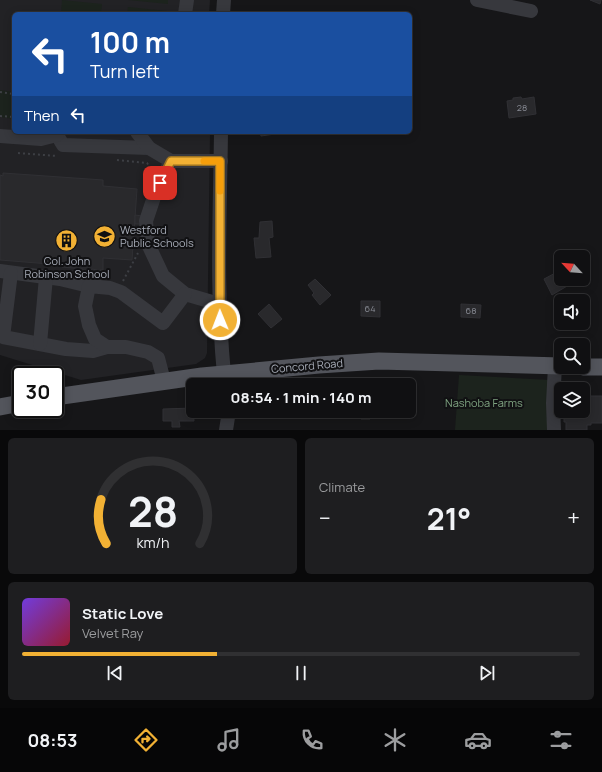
<!DOCTYPE html>
<html lang="en">
<head>
<meta charset="utf-8">
<style>
  body { margin:0; font-family:Manrope,sans-serif; background:#1e1e20; color:#f1f3f6; height:100vh; display:flex; flex-direction:column; font-size:15px; white-space:nowrap }
  * { box-sizing:border-box; margin:0 }
  p { font-size:13px; color:#9c9d9f }
  .icon { flex:none; width:22px; height:22px; fill:none; stroke:currentColor; stroke-width:2; stroke-linecap:round; stroke-linejoin:round }
  .map { position:relative; height:430px; overflow:hidden }
  .details { display:flex; flex-direction:column; gap:8px; padding:8px; background:#09090a; flex:1 }
  .details>* { flex:none }
  .guide { position:absolute; left:12px; top:12px; width:400px; height:122px; border-radius:6px; box-shadow:0 2px 10px #0003,0 0 0 1px #303032; background:#1a4fa0; color:#fff; overflow:hidden }
  .needle { width:26px; rotate:296deg }
  .tools { position:absolute; left:554px; top:250px; display:grid; gap:8px }
  .tools a { display:grid; place-items:center; width:36px; height:36px; border-radius:6px; background:#101012; box-shadow:0 2px 10px #0003,0 0 0 1px #303032; font-size:20px }
  .speed { position:absolute; left:12px; top:366px; display:flex; gap:8px; font-size:20px; font-weight:700; text-align:center }
  .speed>* { display:grid; place-content:center; width:52px; height:52px; border-radius:50%; background:#101012; box-shadow:0 2px 10px #0003,0 0 0 1px #303032; line-height:1 }
  .speed .limit { border:2px solid #111; border-radius:6px; background:#fff; color:#111 }
  .pin { position:absolute; display:grid; place-items:center; width:34px; height:34px; color:#fff; margin:-17px; border-radius:8px; box-shadow:0 2px 6px #0006 }
  .me { position:absolute; width:44px; margin:-22px; rotate:359deg; stroke-linejoin:round; filter:drop-shadow(0 0 3px #0008) }
  .turn { display:flex; align-items:center; gap:14px; height:84px; padding:0 12px; font-size:18px }
  .turn .icon { width:52px; height:52px; stroke-width:2.5 }
  .turn b { display:block; font-size:28px; line-height:34px }
  .then { display:flex; align-items:center; height:38px; padding:0 12px; background:#0003; gap:8px; font-size:15px }
  .big { font-size:30px; font-weight:700; line-height:1.1 }
  .details .widget { flex:1; display:flex; flex-direction:column; justify-content:center; gap:6px; min-width:0; padding:0 14px; border-radius:6px; background:#1e1e20 }
  .details .dial { align-items:center; gap:0 }
  .dial svg { height:104px; overflow:visible; fill:none; stroke:#303032; stroke-width:7; stroke-linecap:round; text-anchor:middle }
  .dial text { fill:#f1f3f6; stroke:none }
  .song { display:flex; align-items:center; gap:12px }
  .cover { width:48px; height:48px; border-radius:6px; background:linear-gradient(135deg,hsl(260 70% 55%),hsl(350 70% 35%)) }
  .played { height:4px; border-radius:2px; background:linear-gradient(90deg,#f2b134 35%,#303032 35%) }
  .keys { display:flex; justify-content:space-around; direction:ltr }
  .heat { display:flex; justify-content:space-between; align-items:center; font-size:22px; direction:ltr }
  .details .tiles { flex:1; display:grid; gap:8px; grid-template-columns:1fr 1fr }
  .widget:last-child { grid-column:span 2 }
  .trip { position:absolute; left:186px; top:378px; width:230px; height:40px; border-radius:6px; background:#101012; box-shadow:0 2px 10px #0003,0 0 0 1px #303032; font-weight:700; line-height:40px; text-align:center }
  .dock { display:flex; height:64px; justify-content:space-around; align-items:center; background:#060607; color:#9c9d9f }
  .dock .icon { width:28px; height:28px }
  .dock .on { color:#f2b134 }
  .dock b { font-size:18px; color:#f1f3f6 }
  .map>svg:first-child { display:block }
</style>
</head>
<body>
<div class="map">
<svg width="602" height="430" viewBox="0 0 602 430">
  <rect width="100%" height="100%" fill="#161618"/>
  <!-- built -->
  <path fill="#222225" d="M0 0H210L209 14H14V132H210L207 353 205 358 196 364 81 380 0 355Z"/>
  <!-- green -->
  <g fill="#1c231d">
    <path d="M62 0 102 4 101 14H61Z"/>
    <path d="M128 0H168V4Z"/>
    <path d="M128 7 167 11V14H127Z"/>
    <path d="M0 90 14 92V119L0 117Z"/>
    <path d="M459 375 550 380 549 430H455Z"/>
  </g>
  <!-- building -->
  <g fill="#29292c" stroke="#303034">
    <path d="M590 0H601L600 4Z"/>
    <path d="M521 97 522 99 534 97 536 114 509 118 507 101 513 100V98Z"/>
    <path d="M260 132H275V134L261 136Z"/>
    <path d="M3 173 103 180V186L137 189 132 260 103 258V270H100V274H96L97 270 92 269 91 273 83 272V269L62 267V265L0 260V175L3 176Z"/>
    <path d="M135 215 142 216 141 224H135Z"/>
    <path d="M272 221 273 237 269 238 271 257 256 258 254 238H259L260 222Z"/>
    <path d="M577 251 589 252 588 265 583 264V257H568L572 255H576Z"/>
    <path d="M561 270V279H579L552 295 544 279Z"/>
    <path d="M315 279 331 295 320 305 312 295 314 293 308 285Z"/>
    <path d="M361 301H380V317L361 316Z"/>
    <path d="M269 304 282 319 271 328 258 314Z"/>
    <path d="M461 304 481 305 480 318 461 317Z"/>
    <path d="M567 388H587V396H602V423H591V425H587V430H566V422H564V411H583V389Z"/>
    <path d="M193 408 194 421H179L180 427H172V421H163V409Z"/>
    <path d="M271 411H294V412L271 414Z"/>
    <path d="M361 411H384V414H370V419H361Z"/>
  </g>
  <g fill="none" stroke-linecap="round" stroke-linejoin="round">
    <!-- path -->
    <g stroke="#3d3f44" stroke-width="2" stroke-dasharray="2 3" stroke-linecap="butt">
      <path d="M0 92 14 94"/>
      <path d="M0 116 14 117"/>
      <path d="M18 153 57 156"/>
      <path d="M117 160 147 163 152 170"/>
      <path d="M123 281 138 253"/>
    </g>
    <!-- minor -->
    <g stroke="#37383d" stroke-width="14">
      <path d="M477 0 531 11"/>
      <path d="M185 14 187 0"/>
      <path d="M223 14 224 0"/>
      <path d="M57 132V135L63 145 149 148"/>
      <path d="M137 132 149 148 171 161"/>
      <path d="M221 132C220 213 216 294 224 374"/>
      <path d="M0 136 41 139 57 135"/>
      <path d="M0 271 60 279 89 286"/>
      <path d="M11 273 3 337 66 349 93 351 107 347"/>
      <path d="M219 304 185 294 163 276 148 244 146 221 155 194 171 161H221"/>
      <path d="M40 344 46 277"/>
      <path d="M164 381 158 358 148 352 126 347H107L95 339 89 325 85 306 89 286 110 288 121 292 163 323 185 294"/>
      <path d="M226 430 229 411"/>
      <path d="M554 430 553 403 555 366"/>
    </g>
    <!-- major -->
    <g stroke="#53555c" stroke-width="17">
      <path d="M583 367H602"/>
      <path d="M55 397 202 376 319 365 379 361 561 366"/>
      <path d="M0 407 21 403"/>
    </g>
  </g>
  <g fill="none" stroke-linecap="round" stroke-linejoin="round">
    <defs>
      <path id="route" d="M160 183 171 161H220V320"/>
    </defs>
    <!-- route casing -->
    <use href="#route" stroke="#9d7322" stroke-width="10"/>
    <!-- route -->
    <use href="#route" stroke="#f2b134" stroke-width="7"/>
    <!-- slow -->
    <path stroke="#f59e0b" stroke-width="7" d="M204 161H220V191"/>
  </g>
  <!-- icons -->
  <defs>
    <symbol id="school-disc" viewBox="-11 -11 22 22"><circle r="9.5" fill="#f2b134" stroke="#111113"/><path d="M0-5L7-2L0 1L-7-2ZM-4 1L0 2.5L4 1V4Q0 6-4 4Z" fill="#111"/></symbol>
    <symbol id="building-disc" viewBox="-11 -11 22 22"><circle r="9.5" fill="#f2b134" stroke="#111113"/><path d="M-4-6H4V6H1V3H-1V6H-4ZM-2.5-4.3h1.7v1.8h-1.7ZM.8-4.3h1.7v1.8H.8ZM-2.5-1h1.7V.8h-1.7ZM.8-1h1.7V.8H.8Z" fill="#111"/></symbol>
  </defs>
  <g fill-rule="evenodd">
    <use href="#school-disc" x="92" y="224" width="25" height="25"/>
    <use href="#building-disc" x="54" y="228" width="25" height="25"/>
  </g>
  <g text-anchor="middle" stroke-width="4" stroke-linejoin="round" paint-order="stroke">
    <!-- number labels -->
    <g font-size="9" fill="#888b94">
      <text x="522" y="111">28</text>
      <text x="370" y="312">64</text>
      <text x="471" y="314">68</text>
    </g>
    <!-- poi labels -->
    <g font-size="11" fill="#a8adb8" stroke="#111113" text-anchor="start">
      <text x="120" y="234">Westford<tspan x="120" dy="13">Public Schools</tspan></text>
      <text x="67" y="265" text-anchor="middle">Col. John<tspan x="67" dy="13">Robinson School</tspan></text>
    </g>
    <!-- street labels -->
    <g font-size="11" fill="#a8adb8" stroke="#111113">
      <text transform="translate(307 366) rotate(-5)" y="4">Concord Road</text>
    </g>
    <!-- park labels -->
    <g font-size="11" fill="#7fa381" stroke="#111113">
      <text x="484" y="407">Nashoba Farms</text>
    </g>
  </g>
</svg>
<div class="tools">
<a><svg class="needle" viewBox="-14 -14 28 28"><path d="M0-13l5 13h-10z" fill="#e53935"/><path d="M0 13l5-13h-10z" fill="#9c9d9f"/></svg></a>
<a><svg class="icon" aria-label="sound" viewBox="0 0 24 24"><path d="M4 9h4l5-4v14l-5-4H4zM17 9q2 3 0 6"/></svg></a>
<a><svg class="icon" aria-label="search" viewBox="0 0 24 24"><circle cx="10" cy="10" r="6"/><path d="M15 15l6 6"/></svg></a>
<a><svg class="icon" aria-label="layers" viewBox="0 0 24 24"><path d="M12 4l9 5-9 5-9-5zM3 14l9 5 9-5"/></svg></a>
</div>
<div class="speed"><div class="limit">30</div></div>
<div class="pin" style="left:160px;top:183px;background:#d93025"><svg class="icon" aria-label="arrive" viewBox="0 0 24 24"><path d="M6 21V4h12l-3 4 3 4H6"/></svg></div>
<svg class="me" style="left:220px;top:320px" viewBox="-20 -20 40 40"><circle r="17" fill="#f2b134" stroke="#fff" stroke-width="3"/><path d="M0-11L8 9 0 5-8 9z" fill="#fff"/></svg>
<div class="trip">08:54 · 1 min · 140 m</div>
<div class="guide">
<div class="turn"><svg class="icon" aria-label="left" viewBox="0 0 24 24"><path d="M17 20v-9H6M10 6l-5 5 5 5"/></svg><div><b>100 m</b>Turn left</div></div>
<div class="then">Then<svg class="icon" aria-label="left" viewBox="0 0 24 24"><path d="M17 20v-9H6M10 6l-5 5 5 5"/></svg></div>
</div>
</div>
<section class="details">
<div class="tiles">
<div class="widget dial"><svg viewBox="0 0 100 80">
<path d="M14 69A42 42 0 1 1 86 69"/>
<path d="M14 69A42 42 0 0 1 10 35" stroke="#f2b134"/>
<text x="50" y="56" font-size="32" font-weight="700">28</text>
<text x="50" y="72" font-size="11">km/h</text>
</svg></div>
<div class="widget"><p>Climate</p>
<div class="heat"><a>−</a><b class="big">21°</b><a>+</a></div>
</div>
<div class="widget">
<div class="song"><i class="cover"></i><div><b>Static Love</b><p>Velvet Ray</p></div></div>
<div class="played"></div>
<div class="keys"><svg class="icon" aria-label="previous" viewBox="0 0 24 24"><path d="M18 5L8 12l10 7zM5 5v14"/></svg><svg class="icon" aria-label="pause" viewBox="0 0 24 24"><path d="M8 5v14M16 5v14"/></svg><svg class="icon" aria-label="next" viewBox="0 0 24 24"><path d="M6 5l10 7-10 7zM19 5v14"/></svg></div>
</div>
</div>
</section>
<nav class="dock">
<b>08:53</b>
<svg class="icon on" aria-label="directions" viewBox="0 0 24 24"><path d="M12 3l9 9-9 9-9-9zM9 14v-3h6M13 9l2 2-2 2"/></svg>
<svg class="icon" aria-label="music" viewBox="0 0 24 24"><path d="M9 18V5l10-2v13"/><circle cx="6" cy="18" r="3"/><circle cx="16" cy="16" r="3"/></svg>
<svg class="icon" aria-label="phone" viewBox="0 0 24 24"><path d="M5 4h4l2 5-3 2q2 4 5 5l2-3 5 2v4C11 20 4 13 5 4z"/></svg>
<svg class="icon" aria-label="climate" viewBox="0 0 24 24"><path d="M12 3v18M4 7l16 10M4 17L20 7"/></svg>
<svg class="icon" aria-label="car" viewBox="0 0 24 24"><path d="M5 17H2v-5l4-1 3-4h7l3 4 3 1v5h-3M9 17h6M6 11h13"/><circle cx="7" cy="17" r="2"/><circle cx="17" cy="17" r="2"/></svg>
<svg class="icon" aria-label="filters" viewBox="0 0 24 24"><path d="M4 7h16M4 17h16"/><circle cx="9" cy="7" r="2"/><circle cx="15" cy="17" r="2"/></svg>
</nav>
</body>
</html>
